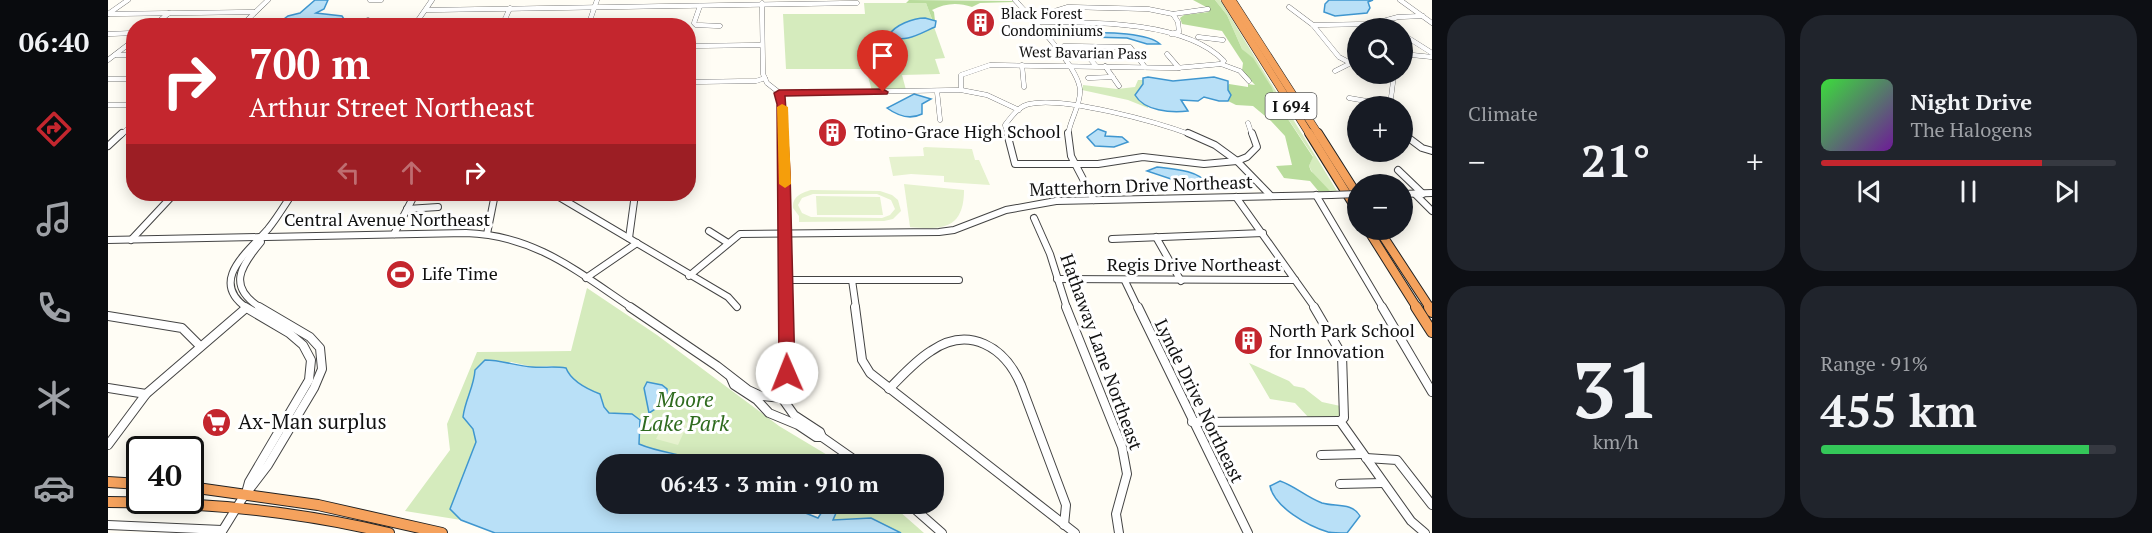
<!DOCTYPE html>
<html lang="en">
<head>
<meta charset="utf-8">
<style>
  body { margin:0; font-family:"PT Serif",serif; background:#20242c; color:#f1f3f6; height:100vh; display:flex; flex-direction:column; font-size:22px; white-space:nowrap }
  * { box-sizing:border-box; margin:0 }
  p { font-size:20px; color:#9ea1a6 }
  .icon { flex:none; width:33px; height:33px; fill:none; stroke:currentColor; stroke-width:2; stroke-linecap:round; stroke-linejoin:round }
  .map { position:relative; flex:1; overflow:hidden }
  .side { display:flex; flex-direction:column; gap:15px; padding:15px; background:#0d0f14; width:720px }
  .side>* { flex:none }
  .banner { position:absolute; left:18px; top:18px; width:570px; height:183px; border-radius:24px; box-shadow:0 3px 15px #0003; background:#c4262e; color:#fff; overflow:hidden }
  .fabs { position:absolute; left:1239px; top:18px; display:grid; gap:12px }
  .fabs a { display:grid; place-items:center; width:66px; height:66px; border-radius:50%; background:#171b24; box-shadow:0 3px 15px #0003; font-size:30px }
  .speed { position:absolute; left:18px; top:436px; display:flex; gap:12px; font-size:30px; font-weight:700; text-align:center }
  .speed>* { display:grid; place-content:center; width:78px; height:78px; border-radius:50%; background:#171b24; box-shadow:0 3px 15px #0003; line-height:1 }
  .speed .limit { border:3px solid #111; border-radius:9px; background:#fff; color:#111 }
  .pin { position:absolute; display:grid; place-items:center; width:51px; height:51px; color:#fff; margin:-62px -26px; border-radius:50% 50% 50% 0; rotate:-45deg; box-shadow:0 0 6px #0007 }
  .pin .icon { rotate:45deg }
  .me { position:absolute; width:66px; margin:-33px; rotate:359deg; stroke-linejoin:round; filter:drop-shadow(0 0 4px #0008) }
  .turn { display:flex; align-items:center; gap:21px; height:126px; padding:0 24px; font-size:27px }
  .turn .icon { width:78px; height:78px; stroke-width:2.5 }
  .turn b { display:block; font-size:42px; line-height:51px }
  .lanes { display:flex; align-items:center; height:57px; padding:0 24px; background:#0003; justify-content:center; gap:30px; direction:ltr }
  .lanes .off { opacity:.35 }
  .big { font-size:45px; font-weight:700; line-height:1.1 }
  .side .widget { flex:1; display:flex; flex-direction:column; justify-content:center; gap:9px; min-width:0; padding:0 21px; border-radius:24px; background:#20242c }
  .side .dial { align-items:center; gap:0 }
  .dial b { font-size:78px; line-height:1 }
  .song { display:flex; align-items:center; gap:18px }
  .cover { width:72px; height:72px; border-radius:9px; background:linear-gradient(135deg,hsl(120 70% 55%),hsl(280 70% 35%)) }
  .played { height:6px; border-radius:3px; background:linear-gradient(90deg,#c4262e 75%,#363941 75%) }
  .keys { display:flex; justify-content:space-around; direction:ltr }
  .heat { display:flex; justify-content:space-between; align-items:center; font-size:33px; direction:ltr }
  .charge { height:9px; border-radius:4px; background:linear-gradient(90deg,#34c759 91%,#363941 0) }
  .side .tiles { flex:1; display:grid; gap:15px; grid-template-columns:repeat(2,1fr) }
  .trip { position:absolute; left:488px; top:454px; width:348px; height:60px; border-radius:24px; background:#171b24; box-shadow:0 3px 15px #0003; font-weight:700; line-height:60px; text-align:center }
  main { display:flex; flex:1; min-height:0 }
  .dock { display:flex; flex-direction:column; width:108px; justify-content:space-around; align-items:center; background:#090b0e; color:#9ea1a6 }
  .dock .icon { width:42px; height:42px }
  .dock .on { color:#c4262e }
  .dock b { font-size:27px; color:#f1f3f6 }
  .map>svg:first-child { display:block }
</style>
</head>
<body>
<main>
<nav class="dock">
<b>06:40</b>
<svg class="icon on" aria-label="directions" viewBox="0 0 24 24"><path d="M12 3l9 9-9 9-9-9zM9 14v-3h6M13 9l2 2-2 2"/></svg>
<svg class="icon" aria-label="music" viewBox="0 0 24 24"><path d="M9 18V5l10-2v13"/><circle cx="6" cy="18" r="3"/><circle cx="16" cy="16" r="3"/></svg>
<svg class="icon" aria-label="phone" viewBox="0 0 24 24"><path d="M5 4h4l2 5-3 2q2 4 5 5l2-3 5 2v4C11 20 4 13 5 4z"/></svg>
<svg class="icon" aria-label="climate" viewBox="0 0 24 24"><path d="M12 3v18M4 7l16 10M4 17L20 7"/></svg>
<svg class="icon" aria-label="car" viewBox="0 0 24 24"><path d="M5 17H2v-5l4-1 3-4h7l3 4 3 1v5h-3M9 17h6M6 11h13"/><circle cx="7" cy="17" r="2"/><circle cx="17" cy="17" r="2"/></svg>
</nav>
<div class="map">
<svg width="1324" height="533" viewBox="0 0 1324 533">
  <rect width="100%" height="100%" fill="#fffdf5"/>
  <!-- green -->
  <g fill="#d5ebbd">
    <path d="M1107 0H1112L1229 191 1224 193 1206 176 1201 166 1205 156 1168 101 1145 59 1134 49 1119 15Z"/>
    <path d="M756 3H818L824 19 828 22 826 27 837 58 827 59 832 74 794 75 798 90 764 91 758 69H678L675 14H757Z"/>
    <path d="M1030 80H1039L1040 108 1020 100 974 90 975 85 1009 89 1027 87Z"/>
    <path d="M479 288 549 335 671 426 736 465H602C581 454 553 453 530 444L532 420 524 414 501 413 496 407 492 394 480 389 444 366 425 367 403 362 367 370 366 382 355 417 365 429 368 442 342 509 353 520 297 511 342 450 339 424 369 352 463 351Z"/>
    <path d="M1141 363 1181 381 1186 386 1196 388 1214 402 1237 407 1232 421 1201 418 1187 403 1162 399Z"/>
    <path d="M732 504H783L816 533H793L763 518 725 520Z"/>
  </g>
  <!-- forest -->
  <g fill="#b9dc9c">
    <path d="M801 0 904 1 906 2 872 3 864 7C850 2 837 3 824 10L826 12 827 21 824 19 818 3H798Z"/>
    <path d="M1085 0H1107L1119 15 1134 49 1145 58 1164 88 1168 101 1205 157 1201 166 1203 171 1224 193H1212L1202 181 1176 178 1168 166 1184 165 1177 136 1163 121 1145 106 1128 105 1120 101 1122 98 1119 88 1121 84 1140 87V84L1147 85 1134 71 1135 63 1114 31 1074 24 1072 18 1076 15 1101 12 1100 8Z"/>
  </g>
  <!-- pitch -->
  <g fill="#e6f2cf" fill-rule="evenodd">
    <path d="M817 147 864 149 867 160H871L882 185 836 182V176L803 174 785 176 781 157 816 156 815 148Z"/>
    <path d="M796 184 856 190C856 229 834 230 802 227Z"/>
    <path d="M703 190 772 191 784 195 790 200 793 211 785 219 776 221 691 222V216L685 208C684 197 693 193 703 190ZM705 194H769L783 200 787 209 782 215 774 218 703 217 694 213 690 205 694 198Z"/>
    <path d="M708 196 772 197 775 215H709Z"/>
    <path d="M559 417 580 423 570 445 548 439Z"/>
  </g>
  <!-- water -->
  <g fill="#b9e0f7" stroke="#3f96cf" stroke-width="1.5">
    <path d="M207 0H220L216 9 208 13 234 16 236 19 232 25H168L180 16 192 13Z"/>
    <path d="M1221 0H1265L1260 2 1262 8 1259 13 1227 16 1216 12 1217 4Z"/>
    <path d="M817 18 828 21 827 27C813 33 795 45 781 35 787 25 805 18 817 18Z"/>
    <path d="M982 33C999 32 1040 33 1052 44H1039L1019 38 982 37 979 35Z"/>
    <path d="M1040 77 1065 81 1106 77 1120 81V90L1123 95 1120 101H1111L1096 97 1090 101 1073 100 1080 111C1063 113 1036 111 1027 95L1035 84V78Z"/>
    <path d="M806 94 823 99 814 104V114C802 120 790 116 779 108Z"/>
    <path d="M990 129 998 132 997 136 1014 137 1020 142 1006 147 987 146 979 137Z"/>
    <path d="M1049 167C1064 169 1090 170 1098 183L1072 182 1039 171Z"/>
    <path d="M377 360C394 360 408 366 424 367 436 368 446 366 458 368 463 381 479 389 492 394L496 407 501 413 524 414 532 420 531 444C554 454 581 454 602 465H498V504H681L690 510 710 518 719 504H732L725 520 763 518 793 533H387L353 520 342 509 368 442 365 429 355 417C357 400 366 387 367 370Z"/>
    <path d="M539 382 554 385 559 389C560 402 551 407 541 413L536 388Z"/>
    <path d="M1172 481C1187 486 1198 497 1214 503 1227 507 1244 502 1252 516L1239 533C1233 533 1226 533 1220 532 1200 526 1166 507 1162 486Z"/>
  </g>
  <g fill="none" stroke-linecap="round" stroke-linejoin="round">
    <defs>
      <g id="minor-far2">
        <path d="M262 0H273"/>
        <path d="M907 0C923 18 971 67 972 90 973 105 962 119 960 135"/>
        <path d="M1292 0 1324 23"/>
        <path d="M654 3 655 74 659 83 673 94 675 135"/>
        <path d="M592 6 586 23 588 25 612 26"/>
        <path d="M1181 7 1205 25 1231 57 1250 67"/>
        <path d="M318 10 749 3"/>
        <path d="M0 14 147 12"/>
        <path d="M0 14 20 0"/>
        <path d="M927 22C981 22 1077 20 1116 61L1113 64"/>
        <path d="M948 22 947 11 960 7 1040 9 1065 14 1100 9"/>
        <path d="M1205 25 1264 24 1290 17 1315 16"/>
        <path d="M45 26 61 13"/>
        <path d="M133 26 160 0"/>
        <path d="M255 26 260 20"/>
        <path d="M306 26 324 0"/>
        <path d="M390 26 397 19 402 8"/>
        <path d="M480 26 489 0"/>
        <path d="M515 26 547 24"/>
        <path d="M0 34 26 33"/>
        <path d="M1063 34 1071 32 1070 22 1065 14"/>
        <path d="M1294 34 1324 53"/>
        <path d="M1090 37 1115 40"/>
        <path d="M580 46 654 45"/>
        <path d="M956 46 1022 47 1037 67"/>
        <path d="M973 48 988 66"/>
        <path d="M1059 54 1071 68"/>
        <path d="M1294 54 1324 57"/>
        <path d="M7 55H26"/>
        <path d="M0 60 26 40"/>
        <path d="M1113 64 1132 71 1141 81"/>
        <path d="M914 65 916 87"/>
        <path d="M997 66 1011 86"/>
        <path d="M1227 71 1241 64"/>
        <path d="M1274 74 1286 76"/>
        <path d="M980 78 1005 77"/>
        <path d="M0 79H26"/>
        <path d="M580 82 648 81 657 78"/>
        <path d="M853 90V75L882 65 1068 68 1113 64"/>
        <path d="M829 91 832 120"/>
        <path d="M671 93 853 90 879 95 911 110"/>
        <path d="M1241 98 1282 105"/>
        <path d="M0 105H26"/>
        <path d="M1282 106 1286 74"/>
        <path d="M1140 123 1144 135"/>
        <path d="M1294 133 1296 135"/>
        <path d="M13 135 26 123"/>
        <path d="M900 135 897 125C903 117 911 106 921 104 956 96 1049 122 1084 135"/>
      </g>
      <g id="minor-far1">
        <path d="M675 133 678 308"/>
        <path d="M899 133 907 164H990L1035 157 1096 164 1129 161"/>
        <path d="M960 133 963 156 986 200"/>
        <path d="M1080 133 1107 145 1129 161"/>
        <path d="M1294 133 1314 148 1324 151"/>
        <path d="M0 146 14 133"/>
        <path d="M1129 161 1163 196"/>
        <path d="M1129 161 1139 157 1149 147 1144 133"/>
        <path d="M1290 170 1315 194"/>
        <path d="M446 194 620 297 629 307"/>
        <path d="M1294 194 1324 193"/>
        <path d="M1307 194 1324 211"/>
        <path d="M1208 195 1275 308"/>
        <path d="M1128 197 1207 308"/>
        <path d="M299 209 330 207"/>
        <path d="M926 218 942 254 959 308"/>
        <path d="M601 231 620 243"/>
        <path d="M286 234 307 194"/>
        <path d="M379 234 387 194"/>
        <path d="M152 237 153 242C132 267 119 287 153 308"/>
        <path d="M1048 237 1073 281"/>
        <path d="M521 238 527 194"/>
        <path d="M1004 239 1155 233"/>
        <path d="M0 240 358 233C427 235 470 272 524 308"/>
        <path d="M23 240 66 194"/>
        <path d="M581 276 632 234 831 232 846 230 898 210 948 201 1223 195"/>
        <path d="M478 278 529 243"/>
        <path d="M949 279 1187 280"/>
        <path d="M678 280H851"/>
        <path d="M744 280 748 308"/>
        <path d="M1017 281 1030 308"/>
        <path d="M139 308C100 281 140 252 160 229 169 218 176 206 184 194"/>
      </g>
      <g id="minor">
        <path d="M137 307 181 333 195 345 203 360 201 380 141 482 138 493"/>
        <path d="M522 307 609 366 640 390 653 396 674 398 686 415 712 432 714 437"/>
        <path d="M747 307 754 360 762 373 967 533"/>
        <path d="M958 307 1014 447 1019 474 1008 514 1011 533"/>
        <path d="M1030 307 1140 533"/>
        <path d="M1206 307 1234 355 1236 418 1232 421"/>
        <path d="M1274 307 1324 392"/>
        <path d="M0 316 74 328 92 346"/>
        <path d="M679 373 682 383 679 402"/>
        <path d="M623 378 626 385 649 400 661 413 690 425 708 437H714L754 465"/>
        <path d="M0 388 38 394"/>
        <path d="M781 389C794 376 807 361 823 351 861 325 897 347 913 385L958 505 956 525"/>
        <path d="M667 396C687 376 679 334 678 307"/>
        <path d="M1232 421 1303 521 1317 533"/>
        <path d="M1084 422 1232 421"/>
        <path d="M0 445 38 394 138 308"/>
        <path d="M1213 455 1254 454"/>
        <path d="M1258 458 1289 460 1324 505"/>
        <path d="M1232 484 1275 483"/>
        <path d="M801 504 834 533"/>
        <path d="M0 525 114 530"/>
        <path d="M113 533 134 499 160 465 206 388 214 369 212 348 202 337 151 307"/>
      </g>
      <g id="highway-far2">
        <path d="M1117 0 1202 135"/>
        <path d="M1124 0 1211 135"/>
      </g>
      <g id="highway-far1">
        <path d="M1201 133 1250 212"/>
        <path d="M1210 133 1250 196"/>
        <path d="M1260 230 1309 308"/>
        <path d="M1271 230 1322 308"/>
      </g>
      <g id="highway">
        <path d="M1308 307 1324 332"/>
        <path d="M1321 307 1324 312"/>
        <path d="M0 482 32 484"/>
        <path d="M82 487 210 505 334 533"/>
        <path d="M0 502C95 502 188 511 281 533"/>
      </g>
    </defs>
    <!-- minor-far2 casing -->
    <use href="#minor-far2" stroke="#444" stroke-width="5"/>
    <!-- minor-far1 casing -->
    <use href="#minor-far1" stroke="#444" stroke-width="8"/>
    <!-- minor casing -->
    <use href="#minor" stroke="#444" stroke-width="10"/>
    <!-- highway-far2 casing -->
    <use href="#highway-far2" stroke="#222" stroke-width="8"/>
    <!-- highway-far1 casing -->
    <use href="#highway-far1" stroke="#222" stroke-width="10"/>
    <!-- highway casing -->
    <use href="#highway" stroke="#222" stroke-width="12"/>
    <!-- minor-far2 -->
    <use href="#minor-far2" stroke="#fff" stroke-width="4.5"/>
    <!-- minor-far1 -->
    <use href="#minor-far1" stroke="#fff" stroke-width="6"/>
    <!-- minor -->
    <use href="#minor" stroke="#fff" stroke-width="8"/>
    <!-- highway-far2 -->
    <use href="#highway-far2" stroke="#f5a25d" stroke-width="7"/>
    <!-- highway-far1 -->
    <use href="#highway-far1" stroke="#f5a25d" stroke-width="8"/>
    <!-- highway -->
    <use href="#highway" stroke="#f5a25d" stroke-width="10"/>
    <defs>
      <path id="minor-bridge" d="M1223 195 1250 194"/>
    </defs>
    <!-- minor-bridge casing -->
    <use href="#minor-bridge" stroke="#444" stroke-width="8" stroke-linecap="butt"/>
    <!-- minor-bridge -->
    <use href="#minor-bridge" stroke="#fff" stroke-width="6"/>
  </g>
  <!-- route -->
  <path fill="#c4262e" stroke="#7f191e" stroke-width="1.5" d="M775 89 780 92 779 94 677 96 682 172 687 373 685 378 679 379 674 378 671 373 669 104 666 93 671 90Z"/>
  <!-- slow -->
  <path fill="#f59e0b" d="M674 104 680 107 683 184 677 188 671 184 669 107Z"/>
  <!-- icons -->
  <defs>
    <symbol id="building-disc" viewBox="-11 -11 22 22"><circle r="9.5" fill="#c4262e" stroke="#fff"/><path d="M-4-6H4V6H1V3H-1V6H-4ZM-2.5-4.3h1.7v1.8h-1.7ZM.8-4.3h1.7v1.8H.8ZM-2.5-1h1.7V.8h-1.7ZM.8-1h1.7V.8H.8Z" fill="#fff"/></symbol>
    <symbol id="stadium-disc" viewBox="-11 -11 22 22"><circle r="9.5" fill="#c4262e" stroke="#fff"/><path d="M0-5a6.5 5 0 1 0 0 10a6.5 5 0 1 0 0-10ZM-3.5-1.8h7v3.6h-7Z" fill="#fff"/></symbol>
    <symbol id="supermarket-disc" viewBox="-11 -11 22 22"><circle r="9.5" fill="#c4262e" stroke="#fff"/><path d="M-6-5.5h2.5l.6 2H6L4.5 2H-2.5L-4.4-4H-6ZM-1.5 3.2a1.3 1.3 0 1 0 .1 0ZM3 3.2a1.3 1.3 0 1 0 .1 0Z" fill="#fff"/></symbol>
  </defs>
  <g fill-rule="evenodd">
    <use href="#building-disc" x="856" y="6" width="33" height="33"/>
    <use href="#building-disc" x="708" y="116" width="33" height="33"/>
    <use href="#stadium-disc" x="276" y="258" width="33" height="33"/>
    <use href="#building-disc" x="1124" y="324" width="33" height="33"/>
    <use href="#supermarket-disc" x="92" y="406" width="33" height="33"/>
  </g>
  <g text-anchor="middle" stroke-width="6" stroke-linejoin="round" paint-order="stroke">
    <!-- far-poi labels -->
    <g font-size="15" fill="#111" stroke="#fff" text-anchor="start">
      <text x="893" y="19">Black Forest<tspan x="893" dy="17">Condominiums</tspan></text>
    </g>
    <!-- far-street labels -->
    <g font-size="15" fill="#111" stroke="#fff">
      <text transform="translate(975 53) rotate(1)" y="5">West Bavarian Pass</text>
    </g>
    <!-- shield labels -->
    <rect fill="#fff" stroke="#585858" stroke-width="1.5" x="1157.5" y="93" width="51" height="26" rx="4.5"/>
    <g font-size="16" font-weight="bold" fill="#111">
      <text x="1183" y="112">I 694</text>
    </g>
    <!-- poi labels -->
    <g font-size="18" fill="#111" stroke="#fff" text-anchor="start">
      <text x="746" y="138">Totino-Grace High School</text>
      <text x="314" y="280">Life Time</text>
      <text x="1161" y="337">North Park School<tspan x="1161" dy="21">for Innovation</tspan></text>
    </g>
    <!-- street labels -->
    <g font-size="18" fill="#111" stroke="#fff">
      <text transform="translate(1033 186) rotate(-2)" y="6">Matterhorn Drive Northeast</text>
      <text x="279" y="226">Central Avenue Northeast</text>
      <text x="1086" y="271">Regis Drive Northeast</text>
      <text transform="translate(993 352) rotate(70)" y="6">Hathaway Lane Northeast</text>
      <text transform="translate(1091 401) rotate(64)" y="6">Lynde Drive Northeast</text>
    </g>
    <!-- near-park labels -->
    <g font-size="21" font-style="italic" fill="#2f6b1f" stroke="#fff">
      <text x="577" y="407">Moore<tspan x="577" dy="24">Lake Park</tspan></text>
    </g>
    <!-- near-poi labels -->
    <g font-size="21" fill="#111" stroke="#fff" text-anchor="start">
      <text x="130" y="429">Ax-Man surplus</text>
    </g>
  </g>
</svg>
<div class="fabs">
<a><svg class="icon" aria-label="search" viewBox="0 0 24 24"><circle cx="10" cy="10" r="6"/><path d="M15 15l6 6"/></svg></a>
<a>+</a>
<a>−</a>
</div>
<div class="speed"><div class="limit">40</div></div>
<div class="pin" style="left:775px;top:92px;background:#d93025"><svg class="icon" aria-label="arrive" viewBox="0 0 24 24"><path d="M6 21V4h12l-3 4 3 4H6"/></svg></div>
<svg class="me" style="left:679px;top:373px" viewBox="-20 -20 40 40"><circle r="19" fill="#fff"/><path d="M0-13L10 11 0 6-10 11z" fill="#c4262e"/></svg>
<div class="trip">06:43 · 3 min · 910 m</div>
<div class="banner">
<div class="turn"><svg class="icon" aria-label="right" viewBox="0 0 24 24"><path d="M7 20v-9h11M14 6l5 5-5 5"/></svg><div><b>700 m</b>Arthur Street Northeast</div></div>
<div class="lanes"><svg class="icon off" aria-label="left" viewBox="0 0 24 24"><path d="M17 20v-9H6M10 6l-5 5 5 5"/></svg><svg class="icon off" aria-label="ahead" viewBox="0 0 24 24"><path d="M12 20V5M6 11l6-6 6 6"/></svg><svg class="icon" aria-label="right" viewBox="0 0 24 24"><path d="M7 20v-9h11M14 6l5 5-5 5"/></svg></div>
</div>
</div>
<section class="side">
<div class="tiles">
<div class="widget"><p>Climate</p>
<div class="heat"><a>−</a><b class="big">21°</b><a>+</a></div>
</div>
<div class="widget">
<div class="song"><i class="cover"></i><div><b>Night Drive</b><p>The Halogens</p></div></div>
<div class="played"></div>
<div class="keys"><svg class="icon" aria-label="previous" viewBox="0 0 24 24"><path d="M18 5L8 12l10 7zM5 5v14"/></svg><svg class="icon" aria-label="pause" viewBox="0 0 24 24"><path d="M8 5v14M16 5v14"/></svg><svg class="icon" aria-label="next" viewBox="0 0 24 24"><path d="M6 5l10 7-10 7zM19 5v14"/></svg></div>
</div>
<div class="widget dial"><b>31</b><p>km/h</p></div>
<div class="widget"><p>Range · 91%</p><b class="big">455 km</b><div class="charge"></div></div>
</div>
</section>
</main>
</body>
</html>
